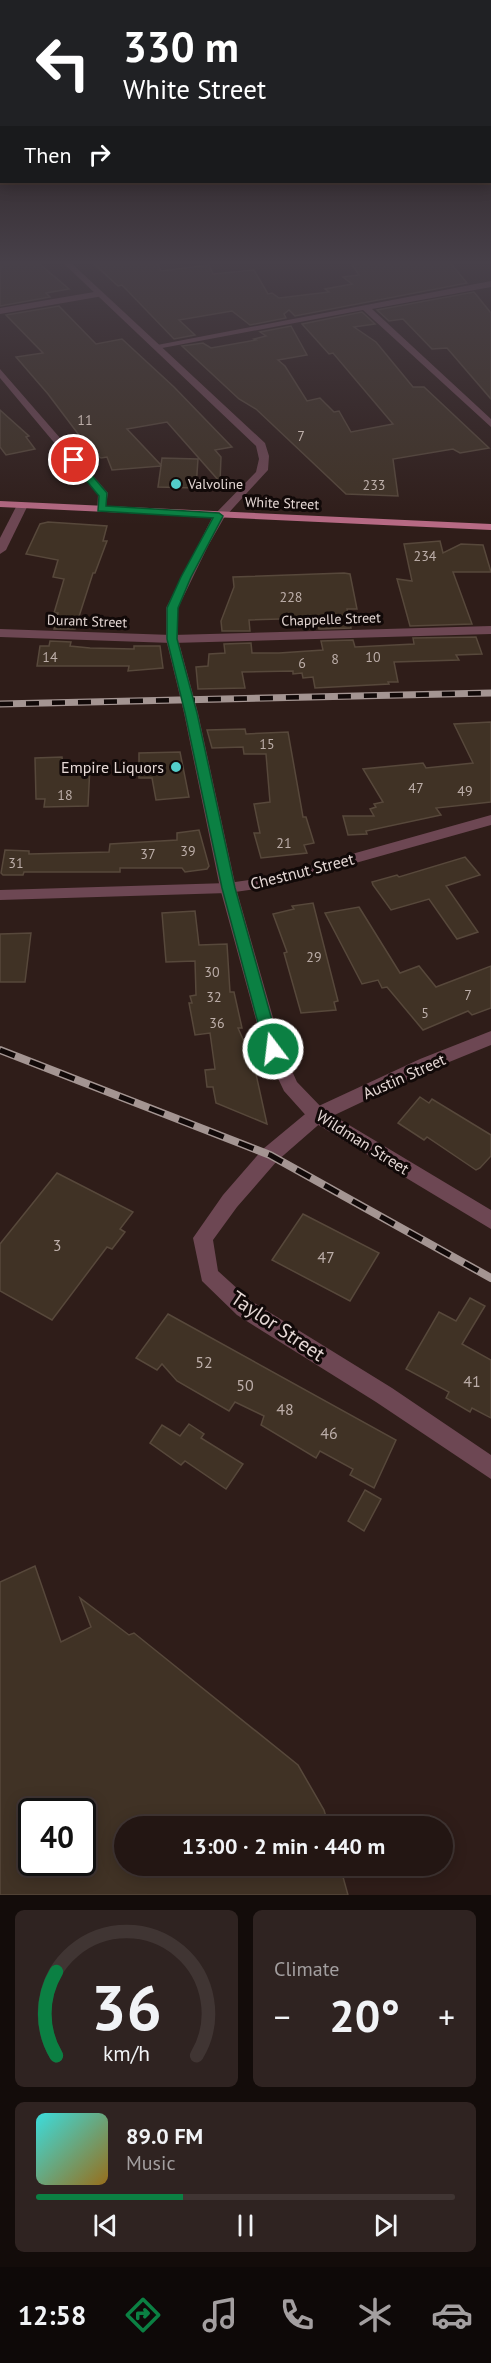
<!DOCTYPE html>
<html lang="en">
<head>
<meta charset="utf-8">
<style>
  body { margin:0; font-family:"PT Sans",sans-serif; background:#2f2321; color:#f1f3f6; height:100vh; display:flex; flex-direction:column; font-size:22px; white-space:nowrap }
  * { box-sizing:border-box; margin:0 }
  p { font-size:20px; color:#a39fa0 }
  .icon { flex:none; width:33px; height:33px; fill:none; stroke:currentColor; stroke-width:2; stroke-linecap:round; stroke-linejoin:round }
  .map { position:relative; height:1895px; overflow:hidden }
  .drawer { display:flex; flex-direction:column; gap:15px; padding:15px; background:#130c0a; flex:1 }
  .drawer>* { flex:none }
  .guide { position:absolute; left:0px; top:0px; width:492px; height:183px; box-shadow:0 3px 15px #0003,0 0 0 2px #403533; background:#202124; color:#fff; overflow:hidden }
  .speed { position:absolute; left:18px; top:1798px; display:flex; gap:12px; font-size:30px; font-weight:700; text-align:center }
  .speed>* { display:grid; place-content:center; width:78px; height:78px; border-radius:50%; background:#231613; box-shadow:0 3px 15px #0003,0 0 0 2px #403533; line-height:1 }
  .speed .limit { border:3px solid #111; border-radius:9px; background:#fff; color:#111 }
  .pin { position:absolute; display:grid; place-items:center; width:51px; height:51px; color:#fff; margin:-26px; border:3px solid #fff; border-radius:50%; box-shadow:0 2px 6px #0007 }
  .me { position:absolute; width:66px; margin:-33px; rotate:345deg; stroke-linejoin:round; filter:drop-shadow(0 0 4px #0008) }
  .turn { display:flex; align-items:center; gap:21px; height:126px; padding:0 24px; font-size:27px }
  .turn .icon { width:78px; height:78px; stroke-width:2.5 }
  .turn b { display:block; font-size:42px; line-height:51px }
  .then { display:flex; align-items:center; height:57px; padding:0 24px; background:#0003; gap:12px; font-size:22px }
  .big { font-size:45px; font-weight:700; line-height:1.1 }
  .drawer .tile { flex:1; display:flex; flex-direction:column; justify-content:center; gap:9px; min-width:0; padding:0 21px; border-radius:9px; background:#2f2321 }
  .drawer .dial { align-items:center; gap:0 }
  .dial svg { height:156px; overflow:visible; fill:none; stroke:#403533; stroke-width:7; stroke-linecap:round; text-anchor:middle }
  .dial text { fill:#f1f3f6; stroke:none }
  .song { display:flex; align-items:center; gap:18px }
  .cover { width:72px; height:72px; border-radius:9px; background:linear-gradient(135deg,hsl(180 70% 55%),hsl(40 70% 35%)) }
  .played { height:6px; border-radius:3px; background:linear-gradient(90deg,#0b8043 35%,#403533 35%) }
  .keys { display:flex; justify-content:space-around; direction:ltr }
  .heat { display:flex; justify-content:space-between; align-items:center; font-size:33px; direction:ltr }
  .drawer .tiles { flex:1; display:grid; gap:15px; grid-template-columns:1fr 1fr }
  .tile:last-child { grid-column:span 2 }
  .trip { position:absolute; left:114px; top:1816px; width:339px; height:60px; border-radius:30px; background:#231613; box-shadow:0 3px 15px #0003,0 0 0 2px #403533; font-weight:700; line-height:60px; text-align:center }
  .tabs { display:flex; height:96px; justify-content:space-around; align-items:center; background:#0e0908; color:#a39fa0 }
  .tabs .icon { width:42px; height:42px }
  .tabs .on { color:#0b8043 }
  .tabs b { font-size:27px; color:#f1f3f6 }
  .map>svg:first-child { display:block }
</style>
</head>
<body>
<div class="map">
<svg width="491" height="1895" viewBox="0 0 491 1895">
  <rect width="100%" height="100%" fill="#2f1d19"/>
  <!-- building -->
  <g fill="#403225" stroke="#57483b" stroke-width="1.5" fill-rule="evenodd">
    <path d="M0 260H35L69 289 46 293 50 297 0 306Z"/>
    <path d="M117 260 121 264 156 261 161 271 209 265 213 274 254 270 268 294 272 293 279 298 329 292 325 289 352 284 343 277 359 275 351 263 376 261 448 260 467 283 295 316 289 310 284 314 286 318 250 325 232 311 179 320 195 335 174 339 122 285 118 286 94 264Z"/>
    <path d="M474 292 491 313V399L447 348 432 349 403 319 389 321 377 310Z"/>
    <path d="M59 306 96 344 122 339 174 387 232 447 215 450 221 457 220 482 167 422 127 429 161 465 162 458 198 459 196 488 158 487 161 466 112 470 107 457 101 458 91 451 48 394 16 357 43 353 6 315Z"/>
    <path d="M362 312 375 324 354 327 376 342 413 387H424L489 448 460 453 453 449 393 459 398 496 346 494 256 409 239 399 182 346 203 343 211 348 256 340 254 339 266 336 260 332 291 326 307 355 278 360 285 366 307 401 320 398 334 412 339 411 351 432 393 424 333 353 329 354 302 324Z"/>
    <path d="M0 410 29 436 26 437 35 449 6 455 0 447Z"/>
    <path d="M48 522 107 526 103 541H107L95 573H93L75 629H54L58 613H54L64 579 53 577 58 560 26 554 40 524Z"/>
    <path d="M440 541 443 553 461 544 483 545 491 572H453L472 624 410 626 397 579 412 581 404 544Z"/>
    <path d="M344 573 350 574 357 609H347L351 628 319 629 316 618 249 620 250 631H222L221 621 234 587 233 577Z"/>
    <path d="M476 637 482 654 456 655 459 660 394 662 398 682H388L389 684 315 688 313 677 303 678 302 673 293 674V671L242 672 245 688 198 689 196 667 208 666 209 654 225 653 224 644 251 643 252 653H279L323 650 321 641 353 640 355 647 414 644 413 638Z"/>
    <path d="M50 641 71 642 70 646 90 648 134 649V646H160L163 668 128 671 129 666H37L40 646H49Z"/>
    <path d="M491 722V802L436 808 441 815 366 831 367 834 348 835 343 816H374L370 809 376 807 374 804 383 802 363 769 423 763 426 768 473 763 454 724Z"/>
    <path d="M245 729 246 734 288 732 303 817H306L314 843 304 845 307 853 261 858 254 833H260L254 804 270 802 266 754H244L243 747 212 748 207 730Z"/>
    <path d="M180 752 189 797 156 800 152 778H139V753Z"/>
    <path d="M62 757 63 766H90L88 806 44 807 45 799H36L35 758Z"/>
    <path d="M199 830 209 866 207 869 185 872 182 868H120V872H24L23 875H3L1 873 5 850 29 851V854L109 852 110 844 177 840V833Z"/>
    <path d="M465 857 480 875 446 886 478 932 457 939 429 899 391 910 373 885 372 882 397 875 399 877Z"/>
    <path d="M313 903 338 1001 334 1002 336 1010 301 1013 284 953 287 952 273 914 294 909 292 906Z"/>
    <path d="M359 907 400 973 419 966 436 987 491 966V1008L472 1015 468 1011 423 1030 387 987 382 988 378 980 362 984 325 913Z"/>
    <path d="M195 911 199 945 227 944 230 992H234L242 1028H238L246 1046 250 1065H254L267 1124 216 1103 213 1087H207L205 1070 215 1069 210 1033 195 1035 189 1003H192L190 996 196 995 195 961 166 962 162 913Z"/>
    <path d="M31 933 25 982H0V934Z"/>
    <path d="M420 1097 429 1103 432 1099 491 1135V1156L480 1168 476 1170 427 1137 424 1140 398 1123Z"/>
    <path d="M57 1173 133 1212 120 1229 125 1232 112 1249 107 1247 52 1320 0 1291V1244Z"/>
    <path d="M303 1214 379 1253 350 1301 272 1260Z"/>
    <path d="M470 1298 485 1306 462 1344 491 1360V1418L472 1408 470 1412 446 1398 449 1392 406 1369 439 1312 456 1321Z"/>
    <path d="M168 1314 396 1440 374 1488 350 1475 353 1469 320 1451 316 1458 261 1425 264 1416 235 1402 229 1411 177 1381 162 1364 157 1370 136 1358Z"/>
    <path d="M189 1424 204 1434 201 1438 243 1464 226 1489 185 1461 181 1465 150 1443 162 1425 180 1436Z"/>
    <path d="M365 1490 381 1499 364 1531 348 1521Z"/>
    <path d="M35 1566 61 1642 91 1627 80 1598 129 1635 134 1633 298 1765 324 1810 329 1827H124V1866H340L348 1895H0V1582ZM32 1812H82V1863H32Z"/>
  </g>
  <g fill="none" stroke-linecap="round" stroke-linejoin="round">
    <!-- minor -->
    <g fill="#6d4753" fill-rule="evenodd">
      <path d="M491 281V287L372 309 491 419V427L363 310 157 349 152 346Z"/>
      <path d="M100 291 104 294 103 296 0 314V308Z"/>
      <path d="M0 369 108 493 105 511H97L98 495 0 378Z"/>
      <path d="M18 503 28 505 6 550 0 554V538Z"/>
      <path d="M491 626V634L172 643 0 637V629L172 635Z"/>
      <path d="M491 815V825L270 887 228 893 0 900V890L228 883 270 877Z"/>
      <path d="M491 1031V1045L432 1069 324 1120 277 1161 237 1207 213 1240 218 1271 251 1301 392 1388 491 1455V1479L376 1402 237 1315 202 1281 193 1238 223 1195 263 1149 310 1110 420 1059Z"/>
    </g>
    <!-- tertiary -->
    <path fill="#6d4753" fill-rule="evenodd" d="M60 260H68L265 443 269 456 268 470 224 518 208 546 178 608V639L198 713 236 888 282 1049 297 1082 324 1110 491 1210V1229L310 1120 284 1091 264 1049 220 888 184 713 166 639V608L213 516 256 472 259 459 256 446Z"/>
    <!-- primary -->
    <path fill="#b76a84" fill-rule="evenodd" d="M0 501 491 524V530L0 507Z"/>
    <defs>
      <path id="rail-far1" d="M0 704 491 693"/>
      <path id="rail" d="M0 1050 270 1155 491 1278"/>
    </defs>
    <!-- rail-far1 casing -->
    <use href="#rail-far1" stroke="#a49592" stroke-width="7"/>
    <!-- rail casing -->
    <use href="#rail" stroke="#a49592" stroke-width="8"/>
    <!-- rail-far1 -->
    <use href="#rail-far1" stroke="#110908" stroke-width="4.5" stroke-dasharray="13" stroke-linecap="butt"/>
    <!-- rail -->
    <use href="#rail" stroke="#110908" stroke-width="5" stroke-dasharray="16" stroke-linecap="butt"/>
  </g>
  <!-- sky -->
  <linearGradient id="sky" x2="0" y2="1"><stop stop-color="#1a100e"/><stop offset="0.5" stop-color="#474049"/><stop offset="1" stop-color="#474049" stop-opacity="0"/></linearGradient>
  <rect width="491" height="525" fill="url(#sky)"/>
  <!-- route -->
  <path fill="#0b8043" stroke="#07532c" stroke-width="1.5" d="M71 458H77L107 493 106 506 219 513 223 516 191 577 178 608 177 639 197 713 235 888 280 1049 278 1053 273 1055 265 1049 222 888 185 713 167 639V608L181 577 213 518 98 511 99 496 71 462Z"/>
  <!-- markers -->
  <g fill="#53cdca" stroke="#110908" stroke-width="2">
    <circle cx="176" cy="484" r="6"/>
    <circle cx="176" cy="767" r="6"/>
  </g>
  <g text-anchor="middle" stroke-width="6" stroke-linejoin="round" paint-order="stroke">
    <!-- number labels -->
    <g font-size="14" fill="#bcaea9">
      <text x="85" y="425">11</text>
      <text x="301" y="441">7</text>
      <text x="374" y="490">233</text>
      <text x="425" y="561">234</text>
      <text x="291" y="602">228</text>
      <text x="50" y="662">14</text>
      <text x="373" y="662">10</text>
      <text x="335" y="664">8</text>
      <text x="302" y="668">6</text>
      <text x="267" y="749">15</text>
      <text x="416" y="793">47</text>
      <text x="465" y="796">49</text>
      <text x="65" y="800">18</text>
      <text x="284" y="848">21</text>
      <text x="188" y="856">39</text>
      <text x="148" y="859">37</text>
      <text x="16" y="868">31</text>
      <text x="314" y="962">29</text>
      <text x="212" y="977">30</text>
      <text x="468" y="1000">7</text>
      <text x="214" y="1002">32</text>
      <text x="425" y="1018">5</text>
      <text x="217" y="1028">36</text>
    </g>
    <!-- far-poi labels -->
    <g font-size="14" fill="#e5d8d5" stroke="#110908" text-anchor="start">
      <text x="188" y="489">Valvoline</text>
    </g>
    <!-- far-street labels -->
    <g font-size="14" fill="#e5d8d5" stroke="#110908">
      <text transform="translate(282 503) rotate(2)" y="5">White Street</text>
      <text transform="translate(331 619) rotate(-2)" y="5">Chappelle Street</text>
      <text transform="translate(87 621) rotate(2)" y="5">Durant Street</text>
    </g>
    <!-- poi labels -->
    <g font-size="16" fill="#e5d8d5" stroke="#110908" text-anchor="end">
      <text x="164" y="773">Empire Liquors</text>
    </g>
    <!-- street labels -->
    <g font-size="16" fill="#e5d8d5" stroke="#110908">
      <text transform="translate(302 871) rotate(-14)" y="6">Chestnut Street</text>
      <text transform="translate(404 1076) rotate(-24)" y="6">Austin Street</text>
      <text transform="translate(363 1142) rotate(32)" y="6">Wildman Street</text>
    </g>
    <!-- near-number labels -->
    <g font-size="16" fill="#bcaea9">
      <text x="57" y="1251">3</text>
      <text x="326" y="1263">47</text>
      <text x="204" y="1368">52</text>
      <text x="472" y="1387">41</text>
      <text x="245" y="1391">50</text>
      <text x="285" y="1415">48</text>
      <text x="329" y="1439">46</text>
    </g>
    <!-- near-street labels -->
    <g font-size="20" fill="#e5d8d5" stroke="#110908">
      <text transform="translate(278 1326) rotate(34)" y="7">Taylor Street</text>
    </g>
  </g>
</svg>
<div class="speed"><div class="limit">40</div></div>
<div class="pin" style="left:74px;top:460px;background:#d93025"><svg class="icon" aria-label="arrive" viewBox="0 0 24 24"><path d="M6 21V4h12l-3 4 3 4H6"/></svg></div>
<svg class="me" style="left:273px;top:1049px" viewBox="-20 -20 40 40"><circle r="17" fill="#0b8043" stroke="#fff" stroke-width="3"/><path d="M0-11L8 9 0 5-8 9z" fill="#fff"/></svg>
<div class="trip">13:00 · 2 min · 440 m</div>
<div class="guide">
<div class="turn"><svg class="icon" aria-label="left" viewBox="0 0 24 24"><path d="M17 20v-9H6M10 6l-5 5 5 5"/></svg><div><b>330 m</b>White Street</div></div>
<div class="then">Then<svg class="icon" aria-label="right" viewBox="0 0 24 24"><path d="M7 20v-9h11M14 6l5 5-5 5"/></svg></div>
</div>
</div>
<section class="drawer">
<div class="tiles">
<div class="tile dial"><svg viewBox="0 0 100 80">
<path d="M14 69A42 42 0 1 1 86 69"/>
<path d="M14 69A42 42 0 0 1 14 26" stroke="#0b8043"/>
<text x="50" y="56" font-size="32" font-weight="700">36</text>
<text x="50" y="72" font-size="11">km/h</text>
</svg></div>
<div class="tile"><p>Climate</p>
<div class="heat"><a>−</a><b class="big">20°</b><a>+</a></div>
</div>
<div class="tile">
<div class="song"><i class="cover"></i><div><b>89.0 FM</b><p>Music</p></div></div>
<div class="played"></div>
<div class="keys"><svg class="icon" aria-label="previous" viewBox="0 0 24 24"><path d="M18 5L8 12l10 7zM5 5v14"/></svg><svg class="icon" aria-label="pause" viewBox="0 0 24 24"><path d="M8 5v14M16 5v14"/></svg><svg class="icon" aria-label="next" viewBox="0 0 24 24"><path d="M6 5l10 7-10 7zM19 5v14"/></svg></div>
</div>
</div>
</section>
<nav class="tabs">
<b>12:58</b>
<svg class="icon on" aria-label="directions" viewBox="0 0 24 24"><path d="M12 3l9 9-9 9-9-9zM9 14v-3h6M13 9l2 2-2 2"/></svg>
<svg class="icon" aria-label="music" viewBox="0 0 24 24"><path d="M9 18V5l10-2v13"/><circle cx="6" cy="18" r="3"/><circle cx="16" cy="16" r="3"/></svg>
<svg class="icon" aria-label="phone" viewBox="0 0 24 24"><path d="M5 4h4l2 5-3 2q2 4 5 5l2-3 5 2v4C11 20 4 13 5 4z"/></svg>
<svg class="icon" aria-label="climate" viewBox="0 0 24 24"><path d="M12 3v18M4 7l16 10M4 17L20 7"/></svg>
<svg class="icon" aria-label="car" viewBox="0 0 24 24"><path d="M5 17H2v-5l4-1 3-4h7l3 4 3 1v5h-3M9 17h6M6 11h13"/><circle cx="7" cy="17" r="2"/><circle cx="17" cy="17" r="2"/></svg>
</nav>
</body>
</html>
